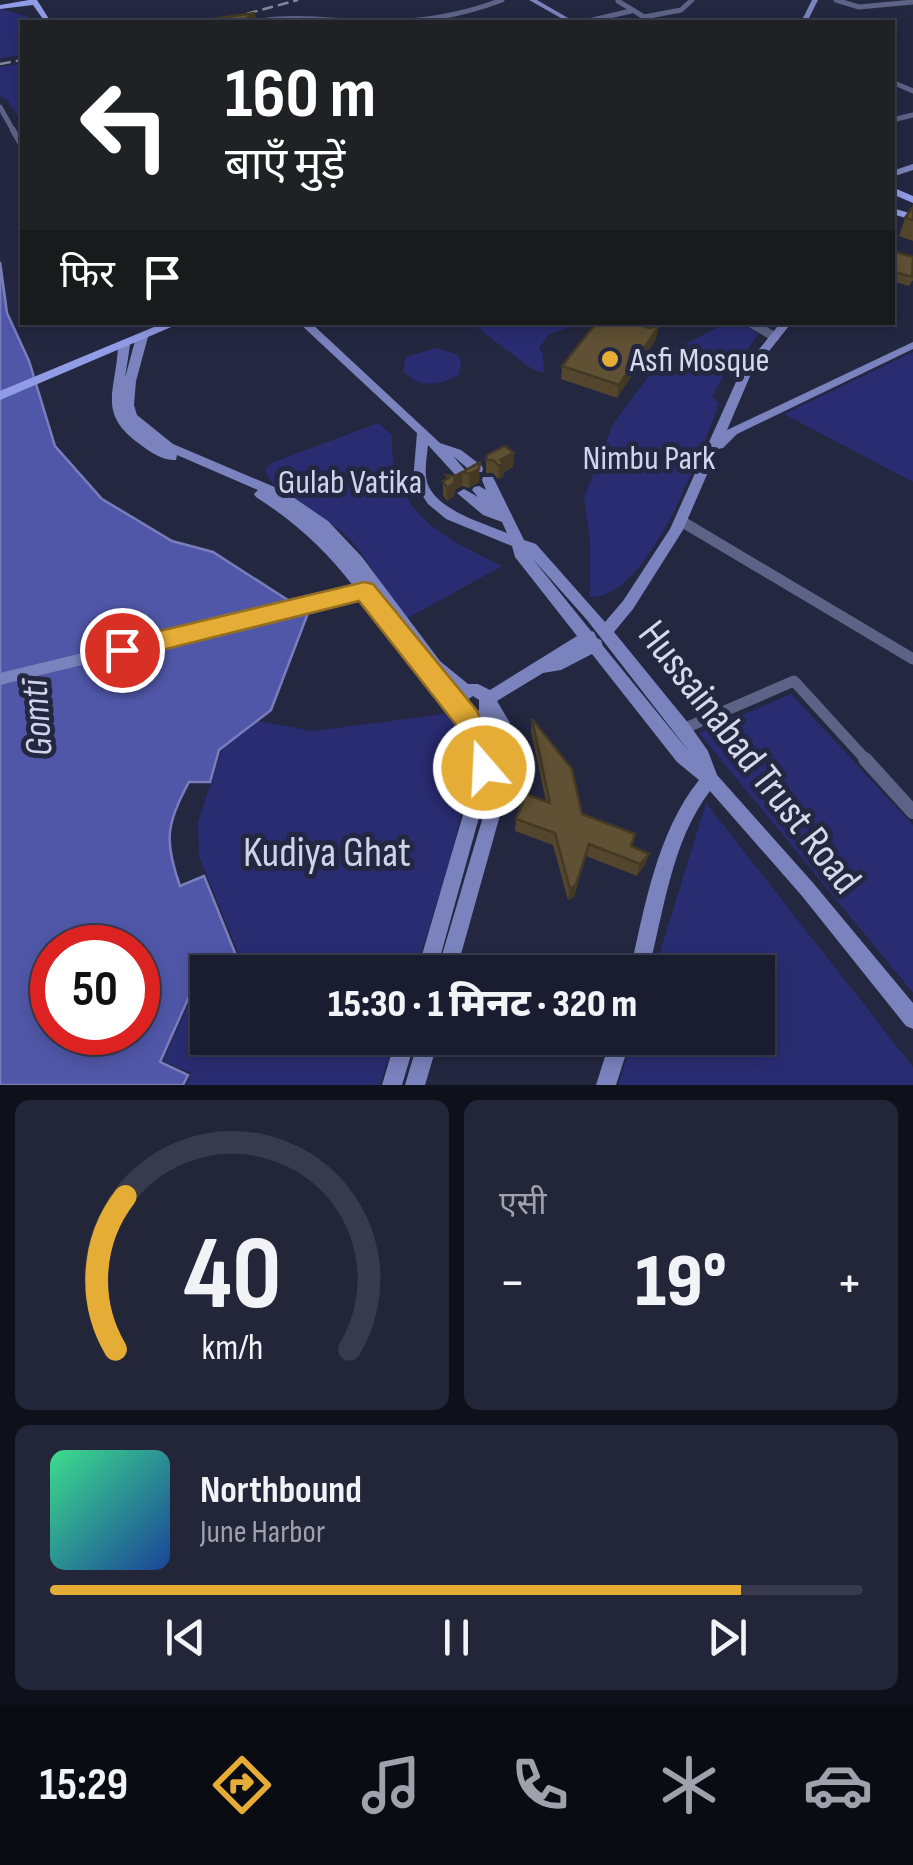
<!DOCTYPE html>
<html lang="hi">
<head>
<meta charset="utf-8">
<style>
  body { margin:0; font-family:"Sofia Sans Condensed","Noto Sans Devanagari",sans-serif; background:#232638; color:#f1f3f6; height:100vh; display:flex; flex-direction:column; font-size:38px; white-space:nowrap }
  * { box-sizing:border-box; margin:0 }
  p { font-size:32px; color:#9fa2ab }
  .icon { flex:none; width:55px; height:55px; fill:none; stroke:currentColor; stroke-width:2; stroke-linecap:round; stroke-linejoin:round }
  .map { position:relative; height:1085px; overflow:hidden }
  .side { display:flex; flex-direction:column; gap:15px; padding:15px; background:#0e101a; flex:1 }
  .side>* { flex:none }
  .hud { position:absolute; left:20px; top:20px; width:875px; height:305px; border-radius:0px; box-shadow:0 5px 15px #0003,0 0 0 2px #383b4c; background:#202124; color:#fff; overflow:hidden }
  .speed { position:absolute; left:30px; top:925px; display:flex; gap:20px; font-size:50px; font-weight:700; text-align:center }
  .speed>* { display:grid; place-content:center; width:130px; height:130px; border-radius:50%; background:#1a1d30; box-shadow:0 5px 15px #0003,0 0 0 2px #383b4c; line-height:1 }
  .speed .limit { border:15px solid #d22; background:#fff; color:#111 }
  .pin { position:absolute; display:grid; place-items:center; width:85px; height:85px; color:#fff; margin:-42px; border:5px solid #fff; border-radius:50%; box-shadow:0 2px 10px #0007 }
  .me { position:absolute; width:110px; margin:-55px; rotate:341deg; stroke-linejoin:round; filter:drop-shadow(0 0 8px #0008) }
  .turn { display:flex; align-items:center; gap:35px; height:210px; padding:0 40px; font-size:45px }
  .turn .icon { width:130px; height:130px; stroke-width:2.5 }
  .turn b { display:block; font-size:70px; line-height:85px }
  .then { display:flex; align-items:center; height:95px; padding:0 40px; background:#0003; gap:20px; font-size:38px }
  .big { font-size:75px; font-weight:800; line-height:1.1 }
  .side .card { flex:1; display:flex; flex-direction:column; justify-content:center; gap:15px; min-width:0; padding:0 35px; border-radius:15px; background:#232638 }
  .side .dial { align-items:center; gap:0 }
  .dial svg { height:260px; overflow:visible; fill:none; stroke:#383b4c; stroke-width:7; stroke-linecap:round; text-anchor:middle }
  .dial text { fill:#f1f3f6; stroke:none }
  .song { display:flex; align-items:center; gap:30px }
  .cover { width:120px; height:120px; border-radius:15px; background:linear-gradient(135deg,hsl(150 70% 55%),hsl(220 70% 35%)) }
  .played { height:10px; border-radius:5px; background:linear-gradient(90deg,#e5ad35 85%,#383b4c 85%) }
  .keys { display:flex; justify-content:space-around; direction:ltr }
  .heat { display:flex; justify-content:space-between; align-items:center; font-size:55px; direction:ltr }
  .side .tiles { flex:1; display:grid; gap:15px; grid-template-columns:1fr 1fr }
  .card:last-child { grid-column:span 2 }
  .trip { position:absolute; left:190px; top:955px; width:585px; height:100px; border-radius:0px; background:#1a1d30; box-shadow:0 5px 15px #0003,0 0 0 2px #383b4c; font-weight:800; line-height:100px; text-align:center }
  .tab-bar { display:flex; height:160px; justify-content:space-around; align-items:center; background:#0a0c13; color:#9fa2ab }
  .tab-bar .icon { width:70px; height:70px }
  .tab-bar .active { color:#e5ad35 }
  .tab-bar b { font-size:45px; color:#f1f3f6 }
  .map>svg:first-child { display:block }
</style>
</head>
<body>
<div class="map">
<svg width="913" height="1085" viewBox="0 0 913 1085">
  <rect width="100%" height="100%" fill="#232740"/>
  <!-- green -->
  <g fill="#2a2c72">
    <path d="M0 9 26 16 29 22H22V55L0 58Z"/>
    <path d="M22 63V123L8 101 0 96V67Z"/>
    <path d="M728 322 740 323 759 334 733 368H728L712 396 719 404C701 451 649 599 590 597V540L584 498 613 424 665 354Z"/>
    <path d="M471 323H583L549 334 539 348 543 355 544 373 532 369Z"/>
    <path d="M436 348 456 354 461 360 459 374C441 387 418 388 403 371L406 357Z"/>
    <path d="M913 352V482L784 414Z"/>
    <path d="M378 423 392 435C389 512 441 536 502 566L404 620C387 595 364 549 341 531 322 516 269 492 265 469L271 463Z"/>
    <path d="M791 694 913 825V993L699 733Z"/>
    <path d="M445 714 463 733 471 771 449 865 415 972H229L238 952 199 857 198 822 222 749 257 721 313 731Z"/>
    <path d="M706 803 913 1067V1085H618L633 1038H758V972H654Z"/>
    <path d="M206 965 224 972H208V1038H395L380 1085H187L191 1073 163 1061Z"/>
  </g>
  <!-- water -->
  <path fill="#5057a8" stroke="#787ebc" stroke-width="2.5" fill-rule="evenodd" d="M0 262 7 313 29 361 55 446 102 499 172 541 213 552 308 613 271 710 219 750 210 782H189C166 824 164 841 180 886L204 876 235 953 228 969 204 963 160 1062 188 1075 183 1085H0ZM52 948H138V1032H52Z"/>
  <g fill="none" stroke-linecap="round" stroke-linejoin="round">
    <!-- street-far4 -->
    <g stroke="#5d6387" stroke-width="5">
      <path d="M836 0 859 7 913 2"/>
      <path d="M618 1 644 17 681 10 692 0"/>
      <path d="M253 22C290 15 326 20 363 22 411 24 457 17 502 0"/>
      <path d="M571 22H582"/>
      <path d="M584 22 631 11"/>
      <path d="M892 82 913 91"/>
      <path d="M0 107 14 132"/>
      <path d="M892 120 913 115"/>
    </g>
    <!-- street-far3 -->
    <path stroke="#5d6387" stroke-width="6" d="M13 130 22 146"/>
    <!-- street-far2 -->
    <path stroke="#5d6387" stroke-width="9" d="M749 322 775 337"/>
    <!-- street-far1 -->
    <g stroke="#5d6387" stroke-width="11">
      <path d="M681 521 913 659"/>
      <path d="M683 729 794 681 867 761"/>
    </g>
    <!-- street -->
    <path stroke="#5d6387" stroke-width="14" d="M865 759 913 812"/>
    <!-- secondary -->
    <g fill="#7a83bd" fill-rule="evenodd">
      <path d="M529 0H537L575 22H568Z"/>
      <path d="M812 0H818L807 22H801Z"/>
      <path d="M913 164V170L892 177V171Z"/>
      <path d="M298 322H310L440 443 461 450 482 466 483 469 482 472H472L453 456 471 477 470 480H460L428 445C427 455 425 467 426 477 429 508 483 523 507 533L502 522 483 515 457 493 464 489 478 497 472 490 474 487 479 486 486 490 482 480 483 477H493L524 540 536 544 605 622 623 601 670 529 740 373 781 322H792L751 374 727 430 913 342V349L737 434 723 448 718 449 683 530 633 609 614 632 689 724 708 751 717 775 814 884 913 1003V1029L906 1026 802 896 710 791C671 842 664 912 648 972H630C644 909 657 832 699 780L677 762 592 654 561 670 543 673 497 701 510 723 511 776 456 972H437L495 776 494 724 491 719 479 726 493 767 436 972H417L477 767 462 724 455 720 450 708 397 646 360 597 0 685V673L354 587C326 550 295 522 256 497L254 494 258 490 177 455 176 460C164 461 151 453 141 445 95 413 117 389 118 345L124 342 130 345 125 378 136 337 142 334 148 337 136 381 134 405 137 415 173 444 284 491 328 521 362 557 440 661 468 684H478L490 690 577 636 515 557 512 546 446 519 428 504 413 481 417 433ZM532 558 587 620 691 754 603 646 601 640 597 638 594 632 591 631ZM473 696 479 700V710L473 714 467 710V700Z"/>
      <path d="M396 1038H416L402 1085H382Z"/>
      <path d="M419 1038H439L425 1085H405Z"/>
      <path d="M611 1038H631L616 1085H596Z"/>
    </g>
    <!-- primary -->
    <g fill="#919ce6" fill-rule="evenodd">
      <path d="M29 0H37L51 22H45L33 5 0 9V5Z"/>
      <path d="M892 187 913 196V203L892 194Z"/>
      <path d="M892 208 913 214V220L892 214Z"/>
      <path d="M166 322H183L0 400V391Z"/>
    </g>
    <!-- rail -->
    <g stroke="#82869a" stroke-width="2.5" stroke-dasharray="11 5" stroke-linecap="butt">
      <path d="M216 22 298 0"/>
      <path d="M0 64 22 60"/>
    </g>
  </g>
  <!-- wall -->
  <g fill="#53462d">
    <path d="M913 207V241L899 236 905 218Z"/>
    <path d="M892 251 913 257V280L909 286 892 281Z"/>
    <path d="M656 339 617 398 561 379 562 366Z"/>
    <path d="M514 453 513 467 504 472 503 477 498 479 493 473H486V460Z"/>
    <path d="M480 462 479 482 469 488 462 486 455 490 454 496 447 501 443 495V481L446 480V475L456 476Z"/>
    <path d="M532 719 582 814 632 847 649 854 645 865 637 876 586 856 574 897 568 900 553 845 515 831 516 819 546 801 531 732Z"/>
  </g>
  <!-- shaded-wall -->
  <g fill="#433924">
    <path d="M255 13 256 22H240Z"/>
    <path d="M659 326 656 339 617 398 619 385Z"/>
    <path d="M514 453 513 467 504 471 503 477 498 479 500 460Z"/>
    <path d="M479 469V482L469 488V474Z"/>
    <path d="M462 472V486L455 490 454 496 447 501V488L455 476Z"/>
    <path d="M589 844 574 897 568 900 570 889Z"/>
    <path d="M649 854 645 865 637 876 640 864Z"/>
  </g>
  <!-- building -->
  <g fill="#605134" stroke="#433924" stroke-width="2.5">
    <path d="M255 13 240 22H204V20Z"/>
    <path d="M913 207V220L905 218Z"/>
    <path d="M892 251 913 257 912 277 892 271Z"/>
    <path d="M597 322H629L649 328 659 326 619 385 562 366Z"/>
    <path d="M505 446 514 453 500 460 504 463 499 466 493 460H486L487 455Z"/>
    <path d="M480 462 479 469 469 474 462 472 455 476 454 483 447 488 443 481 449 478 446 475 456 476Z"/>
    <path d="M532 719 572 769 582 814 635 834 631 846 649 854 640 864 589 844 576 885 570 889 555 833 516 819 526 794 550 803Z"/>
  </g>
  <!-- route -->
  <path fill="#e5ad35" stroke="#957022" stroke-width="2.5" d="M364 582 373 584 477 711 498 768 494 776 484 780 475 776 457 726 359 601 122 660 113 657 109 650 113 643 122 640Z"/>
  <!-- markers -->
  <circle fill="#e5ad35" stroke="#232740" stroke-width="4" cx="610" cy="359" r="10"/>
  <g text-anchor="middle" stroke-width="10" stroke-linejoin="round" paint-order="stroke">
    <!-- poi labels -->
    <g font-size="35" fill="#d5d9ea" stroke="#232740" text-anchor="start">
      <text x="630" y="371">Asfi Mosque</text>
    </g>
    <!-- park labels -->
    <g font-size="35" fill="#d0d4eb" stroke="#232740">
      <text x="649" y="469">Nimbu Park</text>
      <text x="350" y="493">Gulab Vatika</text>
    </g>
    <!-- water labels -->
    <g font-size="38" font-style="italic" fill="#d0d4eb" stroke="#232740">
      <text transform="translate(36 718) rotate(-94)" y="13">Gomtī</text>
    </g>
    <!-- near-street labels -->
    <g font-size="42" fill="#d5d9ea" stroke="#232740">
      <text transform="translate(751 756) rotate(52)" y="15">Hussainabad Trust Road</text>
    </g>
    <!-- near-park labels -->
    <g font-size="42" fill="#d0d4eb" stroke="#232740">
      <text x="327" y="866">Kudiya Ghat</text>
    </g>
  </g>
</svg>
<div class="speed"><div class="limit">50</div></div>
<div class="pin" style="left:122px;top:650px;background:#d93025"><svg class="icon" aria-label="arrive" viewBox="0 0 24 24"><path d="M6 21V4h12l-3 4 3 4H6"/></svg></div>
<svg class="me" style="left:484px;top:768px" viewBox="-20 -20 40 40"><circle r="17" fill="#e5ad35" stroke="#fff" stroke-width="3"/><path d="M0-11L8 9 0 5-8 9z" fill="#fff"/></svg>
<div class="trip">15:30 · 1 मिनट · 320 m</div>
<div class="hud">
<div class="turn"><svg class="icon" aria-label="left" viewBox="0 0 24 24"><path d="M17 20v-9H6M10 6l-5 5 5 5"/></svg><div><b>160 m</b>बाएँ मुड़ें</div></div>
<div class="then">फिर<svg class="icon" aria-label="arrive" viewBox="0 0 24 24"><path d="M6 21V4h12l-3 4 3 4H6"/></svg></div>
</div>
</div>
<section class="side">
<div class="tiles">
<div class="card dial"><svg viewBox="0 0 100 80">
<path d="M14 69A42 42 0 1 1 86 69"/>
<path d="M14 69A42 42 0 0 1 17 22" stroke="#e5ad35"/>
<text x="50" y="56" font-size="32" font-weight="700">40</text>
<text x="50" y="72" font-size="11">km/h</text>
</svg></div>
<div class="card"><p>एसी</p>
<div class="heat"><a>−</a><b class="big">19°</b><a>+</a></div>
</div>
<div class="card">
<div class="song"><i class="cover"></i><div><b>Northbound</b><p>June Harbor</p></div></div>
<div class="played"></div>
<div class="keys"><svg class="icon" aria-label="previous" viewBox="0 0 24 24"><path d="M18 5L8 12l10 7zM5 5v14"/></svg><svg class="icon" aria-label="pause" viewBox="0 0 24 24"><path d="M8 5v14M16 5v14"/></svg><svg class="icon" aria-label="next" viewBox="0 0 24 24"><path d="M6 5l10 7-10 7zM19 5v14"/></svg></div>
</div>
</div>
</section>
<nav class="tab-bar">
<b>15:29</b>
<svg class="icon active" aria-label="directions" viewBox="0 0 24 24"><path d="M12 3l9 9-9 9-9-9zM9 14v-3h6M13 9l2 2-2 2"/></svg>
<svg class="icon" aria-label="music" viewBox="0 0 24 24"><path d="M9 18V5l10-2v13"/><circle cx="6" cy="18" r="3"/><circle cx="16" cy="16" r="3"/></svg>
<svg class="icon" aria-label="phone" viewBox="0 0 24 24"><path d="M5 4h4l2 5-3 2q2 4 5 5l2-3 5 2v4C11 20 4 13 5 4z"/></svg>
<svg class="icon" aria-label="climate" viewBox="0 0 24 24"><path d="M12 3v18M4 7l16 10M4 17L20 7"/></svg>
<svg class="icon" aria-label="car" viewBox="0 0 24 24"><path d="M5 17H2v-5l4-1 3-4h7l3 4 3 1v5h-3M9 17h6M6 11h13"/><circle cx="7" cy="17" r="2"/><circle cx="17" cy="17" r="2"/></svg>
</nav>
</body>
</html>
